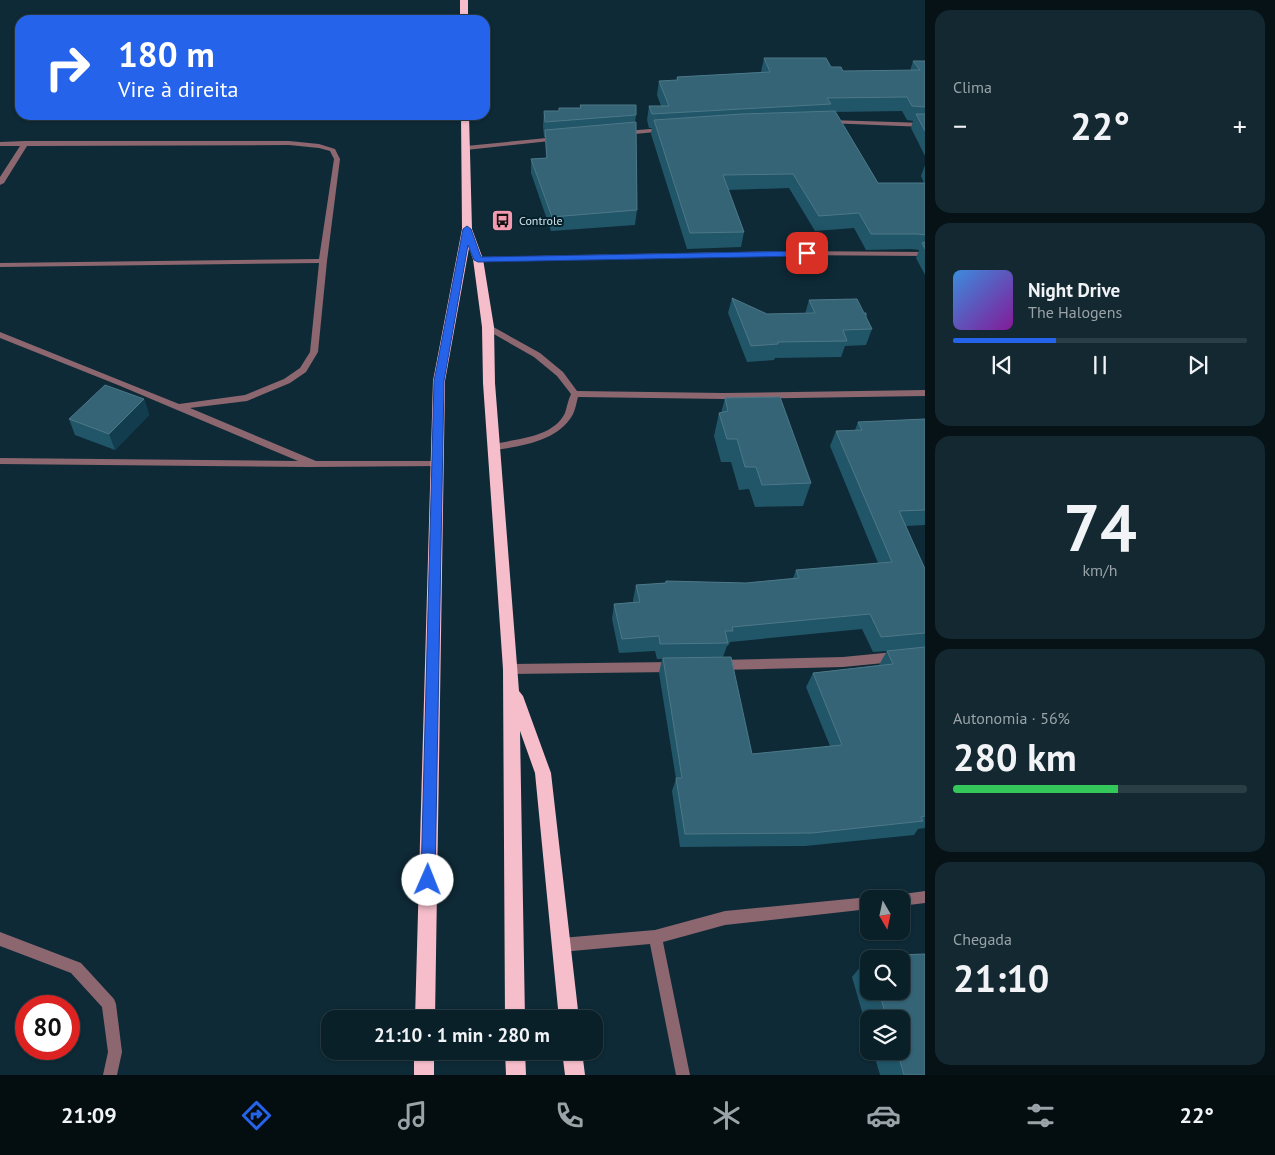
<!DOCTYPE html>
<html lang="pt">
<head>
<meta charset="utf-8">
<style>
  body { margin:0; font-family:"PT Sans",sans-serif; background:#132830; color:#f1f3f6; height:100vh; display:flex; flex-direction:column; font-size:19px; white-space:nowrap }
  * { box-sizing:border-box; margin:0 }
  p { font-size:16px; color:#99a3a8 }
  .icon { flex:none; width:28px; height:28px; fill:none; stroke:currentColor; stroke-width:2; stroke-linecap:round; stroke-linejoin:round }
  .map { position:relative; flex:1; overflow:hidden }
  .panel { display:flex; flex-direction:column; gap:10px; padding:10px; background:#061216; width:350px }
  .panel>* { flex:none }
  .hud { position:absolute; left:15px; top:15px; width:475px; height:105px; border-radius:15px; box-shadow:0 1px 4px #0004,0 0 0 1px #2a3e45; background:#2563eb; color:#fff; overflow:hidden }
  .needle { width:32px; rotate:171deg }
  .controls { position:absolute; left:860px; top:890px; display:grid; gap:10px }
  .controls a { display:grid; place-items:center; width:50px; height:50px; border-radius:10px; background:#0a2028; box-shadow:0 1px 4px #0004,0 0 0 1px #2a3e45; font-size:25px }
  .speed { position:absolute; left:15px; top:995px; display:flex; gap:10px; font-size:25px; font-weight:700; text-align:center }
  .speed>* { display:grid; place-content:center; width:65px; height:65px; border-radius:50%; background:#0a2028; box-shadow:0 1px 4px #0004,0 0 0 1px #2a3e45; line-height:1 }
  .speed .limit { border:8px solid #d22; background:#fff; color:#111 }
  .pin { position:absolute; display:grid; place-items:center; width:42px; height:42px; color:#fff; margin:-21px; border-radius:10px; box-shadow:0 2px 8px #0006 }
  .me { position:absolute; width:55px; margin:-28px; rotate:1deg; stroke-linejoin:round; filter:drop-shadow(0 0 4px #0008) }
  .turn { display:flex; align-items:center; gap:18px; height:105px; padding:0 20px; font-size:22px }
  .turn .icon { width:65px; height:65px; stroke-width:2.5 }
  .turn b { display:block; font-size:35px; line-height:42px }
  .big { font-size:38px; font-weight:700; line-height:1.1 }
  .panel .widget { flex:1; display:flex; flex-direction:column; justify-content:center; gap:8px; min-width:0; padding:0 18px; border-radius:15px; background:#132830 }
  .panel .dial { align-items:center; gap:0 }
  .dial b { font-size:65px; line-height:1 }
  .song { display:flex; align-items:center; gap:15px }
  .cover { width:60px; height:60px; border-radius:8px; background:linear-gradient(135deg,hsl(210 70% 55%),hsl(290 70% 35%)) }
  .played { height:5px; border-radius:2px; background:linear-gradient(90deg,#2563eb 35%,#2a3e45 35%) }
  .keys { display:flex; justify-content:space-around; direction:ltr }
  .heat { display:flex; justify-content:space-between; align-items:center; font-size:28px; direction:ltr }
  .charge { height:8px; border-radius:4px; background:linear-gradient(90deg,#34c759 56%,#2a3e45 0) }
  .trip { position:absolute; left:321px; top:1010px; width:282px; height:50px; border-radius:15px; background:#0a2028; box-shadow:0 1px 4px #0004,0 0 0 1px #2a3e45; font-weight:700; line-height:50px; text-align:center }
  .tab-bar { display:flex; height:80px; justify-content:space-around; align-items:center; background:#040d10; color:#99a3a8 }
  .tab-bar .icon { width:35px; height:35px }
  .tab-bar .selected { color:#2563eb }
  .tab-bar b { font-size:22px; color:#f1f3f6 }
  main { display:flex; flex:1; min-height:0 }
  .map>svg:first-child { display:block }
</style>
</head>
<body>
<main>
<div class="map">
<svg width="925" height="1075" viewBox="0 0 925 1075">
  <rect width="100%" height="100%" fill="#0e2a36"/>
  <g fill="none" stroke-linecap="round" stroke-linejoin="round">
    <!-- service -->
    <g fill="#8c6770" fill-rule="evenodd">
      <path d="M25 141H289L319 144 335 149 340 159 327 261 318 352 306 372 290 383 247 401 190 408 316 461H437L440 462 442 464 440 466 309 467 0 464V458L298 461 118 385 0 338V332L179 404 245 395 284 379 300 368 310 352 319 263 0 267V263L319 259 334 159 330 151 319 148 289 145 27 146 4 183 0 185V177L20 146H0V142Z"/>
      <path d="M0 932 81 963 114 999 116 1004 122 1052 117 1075H103L108 1052 102 1007 71 973 0 946Z"/>
    </g>
    <!-- minor -->
    <g fill="#8c6770" fill-rule="evenodd">
      <path d="M829 120 925 123V127L827 123 826 122Z"/>
      <path d="M664 128 666 129V131L624 135 621 133 624 131Z"/>
      <path d="M557 137 560 139 559 140 466 150 463 148 466 146Z"/>
      <path d="M788 251 925 252V256L788 255 478 261 474 259 478 257Z"/>
      <path d="M488 324 540 353 563 372 577 391 724 393 925 390V396L724 399 578 397C576 404 575 413 570 419 553 442 521 446 495 450L490 447 492 445C515 438 552 439 565 413 567 407 568 400 571 394L557 376 534 357 485 329V325Z"/>
      <path d="M894 652 898 654 899 657 898 660 894 662 843 667 719 670 715 668 713 665 715 662 719 660 843 657Z"/>
      <path d="M672 662 676 664 678 667 676 670 672 672 511 674 507 672 505 669 507 666 511 664Z"/>
      <path d="M925 891V903L901 906V899H895L896 895Z"/>
      <path d="M869 897 874 899H869V909L725 925 663 942 690 1075H676L650 944 561 952 556 950 554 945 556 940 561 938 655 930 725 911Z"/>
    </g>
    <!-- trunk -->
    <g fill="#f6bdca" fill-rule="evenodd">
      <rect x="460" y="0" width="8" height="20"/>
      <path d="M461 115H469L472 229 483 259 494 327 495 383 519 691 523 696 551 773 579 1019H559L535 773 520 731 525 1019H505L503 669 483 383 482 327 473 259 469 248 445 381 435 1019H415L433 381 462 229Z"/>
      <rect x="414" y="1051" width="20" height="24"/>
      <path d="M505 1051H525L526 1075H506Z"/>
      <path d="M562 1051H582L585 1075H565Z"/>
    </g>
  </g>
  <!-- wall -->
  <g fill="#215568" fill-rule="evenodd">
    <path d="M764 58 831 67 843 71H910L913 61H925V156L911 128 913 121 907 120 902 111 835 112 878 183H924L921 176 925 165V275L916 258 919 250 911 249 866 250 854 228 815 231 789 188 728 190 744 232 741 247 687 249 651 134 652 128H649L647 120 649 106H661L657 95 659 81H676L677 77 761 72Z"/>
    <path d="M580 105 636 115 635 122 637 210 635 225 551 231 531 173V159L546 158 545 137H544L543 126 544 111H559L580 108Z"/>
    <path d="M732 298 767 314H805L809 300 866 317 872 329 866 345 845 346 841 357 775 358 774 360 747 362 728 313Z"/>
    <path d="M725 398 811 483 803 506 755 507 749 489 739 490 731 462H721L714 436 719 413H721Z"/>
    <path d="M144 399 149 415 115 450 75 435 69 419Z"/>
    <path d="M925 419V525L906 526 925 569V828L918 829 914 835 805 846 680 847 672 791 676 779 659 673 662 659H657L655 651 619 653 612 619 614 604 633 602V600L636 585 665 583 666 581 746 583 793 578 796 570 878 563 830 446 836 431 855 430 858 422ZM862 629 873 652 887 651 879 665 813 673 806 687 830 746 752 754 723 657 727 646H728L730 642Z"/>
    <path d="M925 954V1075H880L873 1051H901V1019H869V1036L852 977 869 956ZM869 959H901V991H869Z"/>
  </g>
  <!-- shaded-wall -->
  <path fill="#113d4e" d="M144 399 149 415 115 450 109 434Z"/>
  <!-- building -->
  <g fill="#346476" stroke="#4d7888">
    <path d="M764 58H826L831 67H841L843 71 920 70 913 61H925V107L912 106 907 97 827 98 831 104 652 114 649 106H669L659 81 678 80 677 77 770 72Z"/>
    <path d="M580 105H636V115L545 122 544 111H559V108H581Z"/>
    <path d="M835 111 878 183H925V235L917 234H871L859 213 819 216 793 174 723 175 744 232 690 233 654 120 742 114Z"/>
    <path d="M916 114H925V131Z"/>
    <path d="M636 122 637 210 552 217 531 159 547 158 545 130Z"/>
    <path d="M925 242V249L922 243Z"/>
    <path d="M732 298 767 314 815 313 809 300 857 299 864 313H866V317L872 329 843 330 847 341 778 342V344L751 346Z"/>
    <path d="M105 385 144 399 109 434 69 419Z"/>
    <path d="M780 397 811 483 762 485 756 467H745L737 439H727L719 413 728 411 725 398Z"/>
    <path d="M925 419V510L899 511 925 569V633L881 637 870 614 732 627 733 631H725L728 643 660 644 659 636 622 639 614 604 640 602 636 585 666 583V581L746 583 799 578 796 570 892 562 836 431 862 430 858 422Z"/>
    <path d="M925 647V816L921 817 923 821 812 833 685 834 676 778H682L663 658 731 657 752 754 842 745 813 673 893 664 887 651Z"/>
    <path d="M925 954V1075H904L897 1051H901V1019H887L879 991H901V959H870L869 956Z"/>
  </g>
  <!-- route -->
  <path fill="#2563eb" stroke="#184099" d="M467 226 471 229 481 257 807 251 812 253 807 256 478 262 474 260 468 245 444 381 435 880 433 885 428 887 423 885 421 880 434 381 463 229Z"/>
  <!-- icons -->
  <defs>
    <symbol id="bus-square" viewBox="-11 -11 22 22"><rect x="-9" y="-9" width="18" height="18" rx="4" fill="#f29ab0" stroke="#04212c"/><path d="M-5-6H5V4H4V6H2V4H-2V6H-4V4H-5ZM-3.5-4V0h7V-4ZM-3.5 1.2v1.5H-2V1.2ZM2 1.2v1.5H3.5V1.2Z" fill="#111"/></symbol>
  </defs>
  <g fill-rule="evenodd">
    <use href="#bus-square" x="490" y="208" width="25" height="25"/>
  </g>
  <g text-anchor="middle" stroke-width="4" stroke-linejoin="round" paint-order="stroke">
    <!-- far-poi labels -->
    <g font-size="12" fill="#d4e4eb" stroke="#04212c" text-anchor="start">
      <text x="519" y="225">Controle</text>
    </g>
  </g>
</svg>
<div class="controls">
<a><svg class="needle" viewBox="-14 -14 28 28"><path d="M0-13l5 13h-10z" fill="#e53935"/><path d="M0 13l5-13h-10z" fill="#99a3a8"/></svg></a>
<a><svg class="icon" aria-label="search" viewBox="0 0 24 24"><circle cx="10" cy="10" r="6"/><path d="M15 15l6 6"/></svg></a>
<a><svg class="icon" aria-label="layers" viewBox="0 0 24 24"><path d="M12 4l9 5-9 5-9-5zM3 14l9 5 9-5"/></svg></a>
</div>
<div class="speed"><div class="limit">80</div></div>
<div class="pin" style="left:807px;top:253px;background:#d93025"><svg class="icon" aria-label="arrive" viewBox="0 0 24 24"><path d="M6 21V4h12l-3 4 3 4H6"/></svg></div>
<svg class="me" style="left:428px;top:880px" viewBox="-20 -20 40 40"><circle r="19" fill="#fff"/><path d="M0-13L10 11 0 6-10 11z" fill="#2563eb"/></svg>
<div class="trip">21:10 · 1 min · 280 m</div>
<div class="hud">
<div class="turn"><svg class="icon" aria-label="right" viewBox="0 0 24 24"><path d="M7 20v-9h11M14 6l5 5-5 5"/></svg><div><b>180 m</b>Vire à direita</div></div>
</div>
</div>
<section class="panel">
<div class="widget"><p>Clima</p>
<div class="heat"><a>−</a><b class="big">22°</b><a>+</a></div>
</div>
<div class="widget">
<div class="song"><i class="cover"></i><div><b>Night Drive</b><p>The Halogens</p></div></div>
<div class="played"></div>
<div class="keys"><svg class="icon" aria-label="previous" viewBox="0 0 24 24"><path d="M18 5L8 12l10 7zM5 5v14"/></svg><svg class="icon" aria-label="pause" viewBox="0 0 24 24"><path d="M8 5v14M16 5v14"/></svg><svg class="icon" aria-label="next" viewBox="0 0 24 24"><path d="M6 5l10 7-10 7zM19 5v14"/></svg></div>
</div>
<div class="widget dial"><b>74</b><p>km/h</p></div>
<div class="widget"><p>Autonomia · 56%</p><b class="big">280 km</b><div class="charge"></div></div>
<div class="widget"><p>Chegada</p><b class="big">21:10</b></div>
</section>
</main>
<nav class="tab-bar">
<b>21:09</b>
<svg class="icon selected" aria-label="directions" viewBox="0 0 24 24"><path d="M12 3l9 9-9 9-9-9zM9 14v-3h6M13 9l2 2-2 2"/></svg>
<svg class="icon" aria-label="music" viewBox="0 0 24 24"><path d="M9 18V5l10-2v13"/><circle cx="6" cy="18" r="3"/><circle cx="16" cy="16" r="3"/></svg>
<svg class="icon" aria-label="phone" viewBox="0 0 24 24"><path d="M5 4h4l2 5-3 2q2 4 5 5l2-3 5 2v4C11 20 4 13 5 4z"/></svg>
<svg class="icon" aria-label="climate" viewBox="0 0 24 24"><path d="M12 3v18M4 7l16 10M4 17L20 7"/></svg>
<svg class="icon" aria-label="car" viewBox="0 0 24 24"><path d="M5 17H2v-5l4-1 3-4h7l3 4 3 1v5h-3M9 17h6M6 11h13"/><circle cx="7" cy="17" r="2"/><circle cx="17" cy="17" r="2"/></svg>
<svg class="icon" aria-label="filters" viewBox="0 0 24 24"><path d="M4 7h16M4 17h16"/><circle cx="9" cy="7" r="2"/><circle cx="15" cy="17" r="2"/></svg>
<b>22°</b>
</nav>
</body>
</html>
